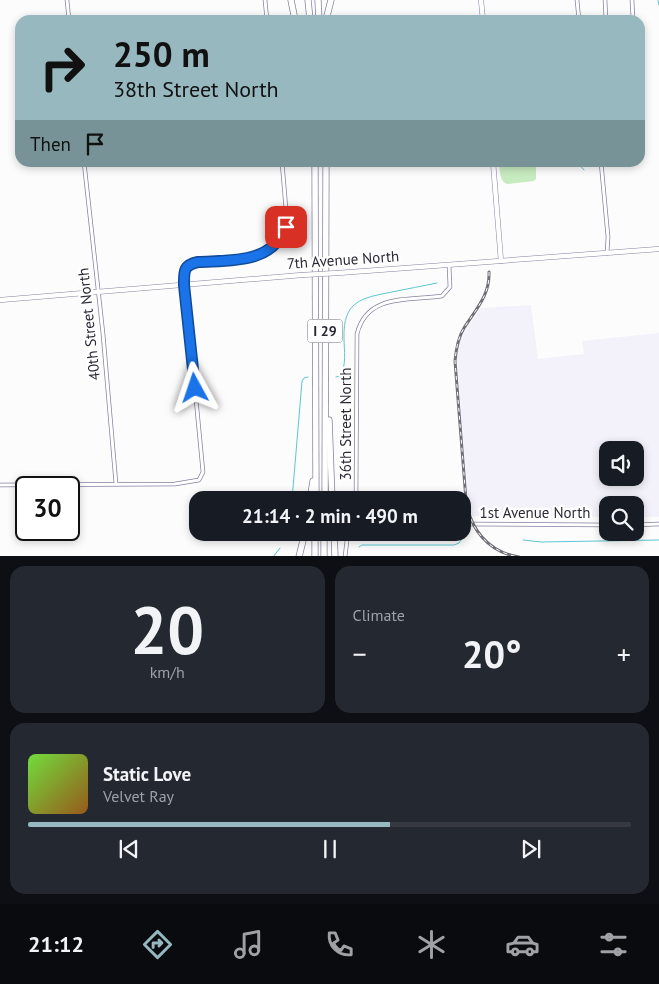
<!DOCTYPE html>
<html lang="en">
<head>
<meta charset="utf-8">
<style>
  body { margin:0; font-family:"PT Sans",sans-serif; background:#242831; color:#f1f3f6; height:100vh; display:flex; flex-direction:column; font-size:19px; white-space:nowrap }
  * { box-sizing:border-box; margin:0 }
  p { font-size:16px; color:#9ea1a6 }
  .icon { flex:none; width:28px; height:28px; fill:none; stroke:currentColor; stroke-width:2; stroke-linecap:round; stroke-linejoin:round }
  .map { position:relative; height:556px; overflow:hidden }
  .panel { display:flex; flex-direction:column; gap:10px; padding:10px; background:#0d0f14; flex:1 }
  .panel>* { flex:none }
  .hud { position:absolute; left:15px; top:15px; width:630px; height:152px; border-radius:15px; box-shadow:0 2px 8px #0003; background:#96b8be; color:#111; overflow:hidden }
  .buttons { position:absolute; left:599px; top:441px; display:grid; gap:10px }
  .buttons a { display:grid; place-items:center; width:45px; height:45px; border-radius:10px; background:#171b24; box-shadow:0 2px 8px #0003; font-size:25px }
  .speed { position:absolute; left:15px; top:476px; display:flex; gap:10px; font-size:25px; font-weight:700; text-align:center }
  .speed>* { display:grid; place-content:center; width:65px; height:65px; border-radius:50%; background:#171b24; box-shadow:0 2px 8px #0003; line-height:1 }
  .speed .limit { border:2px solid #111; border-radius:8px; background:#fff; color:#111 }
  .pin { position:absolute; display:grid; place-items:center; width:42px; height:42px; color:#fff; margin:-21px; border-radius:10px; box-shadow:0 2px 8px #0006 }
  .me { position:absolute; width:55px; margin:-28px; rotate:355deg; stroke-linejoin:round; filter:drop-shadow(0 0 4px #0008) }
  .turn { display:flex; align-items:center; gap:18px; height:105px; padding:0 15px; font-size:22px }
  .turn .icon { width:65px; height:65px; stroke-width:2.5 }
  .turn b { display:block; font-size:35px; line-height:42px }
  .then { display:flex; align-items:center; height:48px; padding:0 15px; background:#0003; gap:10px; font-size:19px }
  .big { font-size:38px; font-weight:800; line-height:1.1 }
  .panel .widget { flex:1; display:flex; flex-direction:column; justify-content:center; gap:8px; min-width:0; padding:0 18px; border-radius:15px; background:#242831 }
  .panel .dial { align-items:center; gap:0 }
  .dial b { font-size:65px; line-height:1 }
  .song { display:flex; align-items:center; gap:15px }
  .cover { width:60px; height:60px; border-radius:8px; background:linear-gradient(135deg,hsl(100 70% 55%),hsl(30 70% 35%)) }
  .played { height:5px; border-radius:2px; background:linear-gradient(90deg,#96b8be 60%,#363941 60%) }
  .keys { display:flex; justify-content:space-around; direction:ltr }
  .heat { display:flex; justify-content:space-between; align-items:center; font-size:28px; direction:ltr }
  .panel .tiles { flex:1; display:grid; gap:10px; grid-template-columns:1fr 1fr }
  .widget:last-child { grid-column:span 2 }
  .trip { position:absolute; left:189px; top:491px; width:282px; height:50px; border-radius:15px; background:#171b24; box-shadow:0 2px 8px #0003; font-weight:800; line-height:50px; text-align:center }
  .tabs { display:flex; height:80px; justify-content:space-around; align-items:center; background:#090b0e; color:#9ea1a6 }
  .tabs .icon { width:35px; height:35px }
  .tabs .selected { color:#96b8be }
  .tabs b { font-size:22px; color:#f1f3f6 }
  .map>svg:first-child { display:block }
</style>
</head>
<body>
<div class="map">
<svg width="659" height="557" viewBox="0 0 659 557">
  <rect width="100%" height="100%" fill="#fcfcfc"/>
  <!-- built -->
  <path fill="#f3f2fa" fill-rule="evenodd" d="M531 305 538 359 584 354 582 341 659 333V517H635V505H608L607 517 471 516 468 501 457 358 459 345 465 331 481 308ZM608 450H635V478H608Z"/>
  <!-- green -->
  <path fill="#c7ebc0" d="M499 163H536V179L534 181 507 184C499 181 500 170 499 163Z"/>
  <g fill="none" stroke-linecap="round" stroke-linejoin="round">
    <!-- stream -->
    <g stroke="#5cc7d2" stroke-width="1">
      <path d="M658 0 659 5"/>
      <path d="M577 162 584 170"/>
      <path d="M336 377 340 376C347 365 344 350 344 338 343 301 361 298 392 292 407 289 422 286 437 283"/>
      <path d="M292 500 302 381 304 378 308 377"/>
      <path d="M283 537 285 532"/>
      <path d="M523 540 541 542 659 540"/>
      <path d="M359 547 362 545H454L459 543 463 537"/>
      <path d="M273 557 280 548"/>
    </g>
    <defs>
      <g id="street">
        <path d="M67 0 69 20"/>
        <path d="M265 0 267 20"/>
        <path d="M577 0 579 20"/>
        <path d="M605 0 606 20"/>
        <path d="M632 0 633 20"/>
        <path d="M84 162 103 334 116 484"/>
        <path d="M601 162 608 237 607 253"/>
        <path d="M0 485 175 484 199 480 203 472 184 274 190 264 253 257 260 255 276 245 282 238 287 221 282 162"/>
        <path d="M356 500 357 334C367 293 409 301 442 296L450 287 449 265"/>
        <path d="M462 524 608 525"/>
        <path d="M635 525 659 524"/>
        <path d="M345 557 348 532"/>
      </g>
      <g id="secondary">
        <path d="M481 0 483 20"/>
        <path d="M493 162 501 261"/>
        <path d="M338 273 659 249"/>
        <path d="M0 300 302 275"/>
      </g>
      <g id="highway">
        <path d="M291 0 295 20"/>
        <path d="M308 0 310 20"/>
        <path d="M318 0 319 20"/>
        <path d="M326 20 331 0"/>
        <path d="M315 162 316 500"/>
        <path d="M329 420 332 500"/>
        <path d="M310 500 313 481"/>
        <path d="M325 500 326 162"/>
        <path d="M334 532 335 557"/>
        <path d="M299 557 305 532"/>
        <path d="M315 557V532"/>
        <path d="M324 557V532"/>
      </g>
    </defs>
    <!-- street casing -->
    <use href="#street" stroke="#8781a0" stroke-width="4.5"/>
    <!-- secondary casing -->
    <use href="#secondary" stroke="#8781a0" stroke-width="5.5"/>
    <!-- highway casing -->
    <use href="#highway" stroke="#8781a0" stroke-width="7"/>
    <!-- street -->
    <use href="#street" stroke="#fff" stroke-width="3"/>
    <!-- secondary -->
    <use href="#secondary" stroke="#fff" stroke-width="4.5"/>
    <!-- highway -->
    <use href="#highway" stroke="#fff" stroke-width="5.5"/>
    <defs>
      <path id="rail" d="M489 272C490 295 476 309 464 328 458 338 456 350 455 361L466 500C470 529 488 552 519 557"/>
    </defs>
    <!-- rail casing -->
    <use href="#rail" stroke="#706e77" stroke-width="3"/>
    <!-- rail -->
    <use href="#rail" stroke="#fff" stroke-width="1" stroke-dasharray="4" stroke-linecap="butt"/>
    <defs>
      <path id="secondary-bridge" d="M302 275 338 273"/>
    </defs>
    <!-- secondary-bridge casing -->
    <use href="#secondary-bridge" stroke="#8781a0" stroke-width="5.5" stroke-linecap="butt"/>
    <!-- secondary-bridge -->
    <use href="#secondary-bridge" stroke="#fff" stroke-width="4.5"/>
  </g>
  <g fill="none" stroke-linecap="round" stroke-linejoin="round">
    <defs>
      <path id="route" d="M195 388 184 285C184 272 183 265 198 262 231 260 272 264 286 227"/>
    </defs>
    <!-- route casing -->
    <use href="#route" stroke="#114b97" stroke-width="12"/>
    <!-- route -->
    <use href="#route" stroke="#1a73e8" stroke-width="9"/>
  </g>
  <g text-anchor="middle" stroke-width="4.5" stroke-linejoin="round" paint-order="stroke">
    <!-- shield labels -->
    <rect fill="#fff" stroke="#6b6972" stroke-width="1" x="307.5" y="319.5" width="35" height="23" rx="4"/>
    <g font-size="14" font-weight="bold" fill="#2b2936">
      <text x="325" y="336">I 29</text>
    </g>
    <!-- street labels -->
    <g font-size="15" fill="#2b2936" stroke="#fff">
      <text transform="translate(343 260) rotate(-4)" y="5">7th Avenue North</text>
      <text transform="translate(89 324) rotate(-96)" y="5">40th Street North</text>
      <text transform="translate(346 424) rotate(-90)" y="5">36th Street North</text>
      <text x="535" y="518">1st Avenue North</text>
    </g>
  </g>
</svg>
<div class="buttons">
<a><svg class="icon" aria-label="sound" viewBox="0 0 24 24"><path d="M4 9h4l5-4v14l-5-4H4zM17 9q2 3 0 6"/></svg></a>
<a><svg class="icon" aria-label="search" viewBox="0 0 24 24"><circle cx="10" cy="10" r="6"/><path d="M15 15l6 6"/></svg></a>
</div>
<div class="speed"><div class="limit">30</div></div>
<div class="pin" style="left:286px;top:227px;background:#d93025"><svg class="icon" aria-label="arrive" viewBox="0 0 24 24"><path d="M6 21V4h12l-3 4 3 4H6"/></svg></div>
<svg class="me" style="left:195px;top:388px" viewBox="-20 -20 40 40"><path d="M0-17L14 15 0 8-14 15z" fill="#1a73e8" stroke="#fff" stroke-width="4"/></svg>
<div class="trip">21:14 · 2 min · 490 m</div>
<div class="hud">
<div class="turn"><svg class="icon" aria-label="right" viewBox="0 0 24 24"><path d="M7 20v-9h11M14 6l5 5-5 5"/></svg><div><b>250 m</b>38th Street North</div></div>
<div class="then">Then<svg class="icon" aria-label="arrive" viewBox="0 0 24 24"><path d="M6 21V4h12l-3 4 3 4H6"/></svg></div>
</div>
</div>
<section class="panel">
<div class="tiles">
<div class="widget dial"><b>20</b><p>km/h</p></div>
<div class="widget"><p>Climate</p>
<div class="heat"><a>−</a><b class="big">20°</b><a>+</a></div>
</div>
<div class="widget">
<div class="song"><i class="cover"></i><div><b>Static Love</b><p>Velvet Ray</p></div></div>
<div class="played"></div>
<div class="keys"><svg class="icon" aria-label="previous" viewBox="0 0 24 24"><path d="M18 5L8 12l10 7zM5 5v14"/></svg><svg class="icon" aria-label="pause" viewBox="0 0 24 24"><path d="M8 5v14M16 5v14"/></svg><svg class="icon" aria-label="next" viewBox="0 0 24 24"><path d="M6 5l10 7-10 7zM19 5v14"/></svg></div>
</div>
</div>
</section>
<nav class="tabs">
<b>21:12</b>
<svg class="icon selected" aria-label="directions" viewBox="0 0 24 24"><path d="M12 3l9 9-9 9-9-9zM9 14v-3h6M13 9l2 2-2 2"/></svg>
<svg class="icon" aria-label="music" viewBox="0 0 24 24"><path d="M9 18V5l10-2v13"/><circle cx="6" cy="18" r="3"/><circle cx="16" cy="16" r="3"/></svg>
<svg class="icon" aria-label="phone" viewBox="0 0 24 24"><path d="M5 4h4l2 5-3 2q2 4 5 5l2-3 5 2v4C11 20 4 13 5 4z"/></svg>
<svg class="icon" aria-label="climate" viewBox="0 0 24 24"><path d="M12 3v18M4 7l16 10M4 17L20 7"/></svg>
<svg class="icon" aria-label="car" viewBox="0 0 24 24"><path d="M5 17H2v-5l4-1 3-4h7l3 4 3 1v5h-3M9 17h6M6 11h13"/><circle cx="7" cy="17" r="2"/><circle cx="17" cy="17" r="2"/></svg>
<svg class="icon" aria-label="filters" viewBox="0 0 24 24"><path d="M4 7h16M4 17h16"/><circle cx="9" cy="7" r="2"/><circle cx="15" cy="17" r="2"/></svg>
</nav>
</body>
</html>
